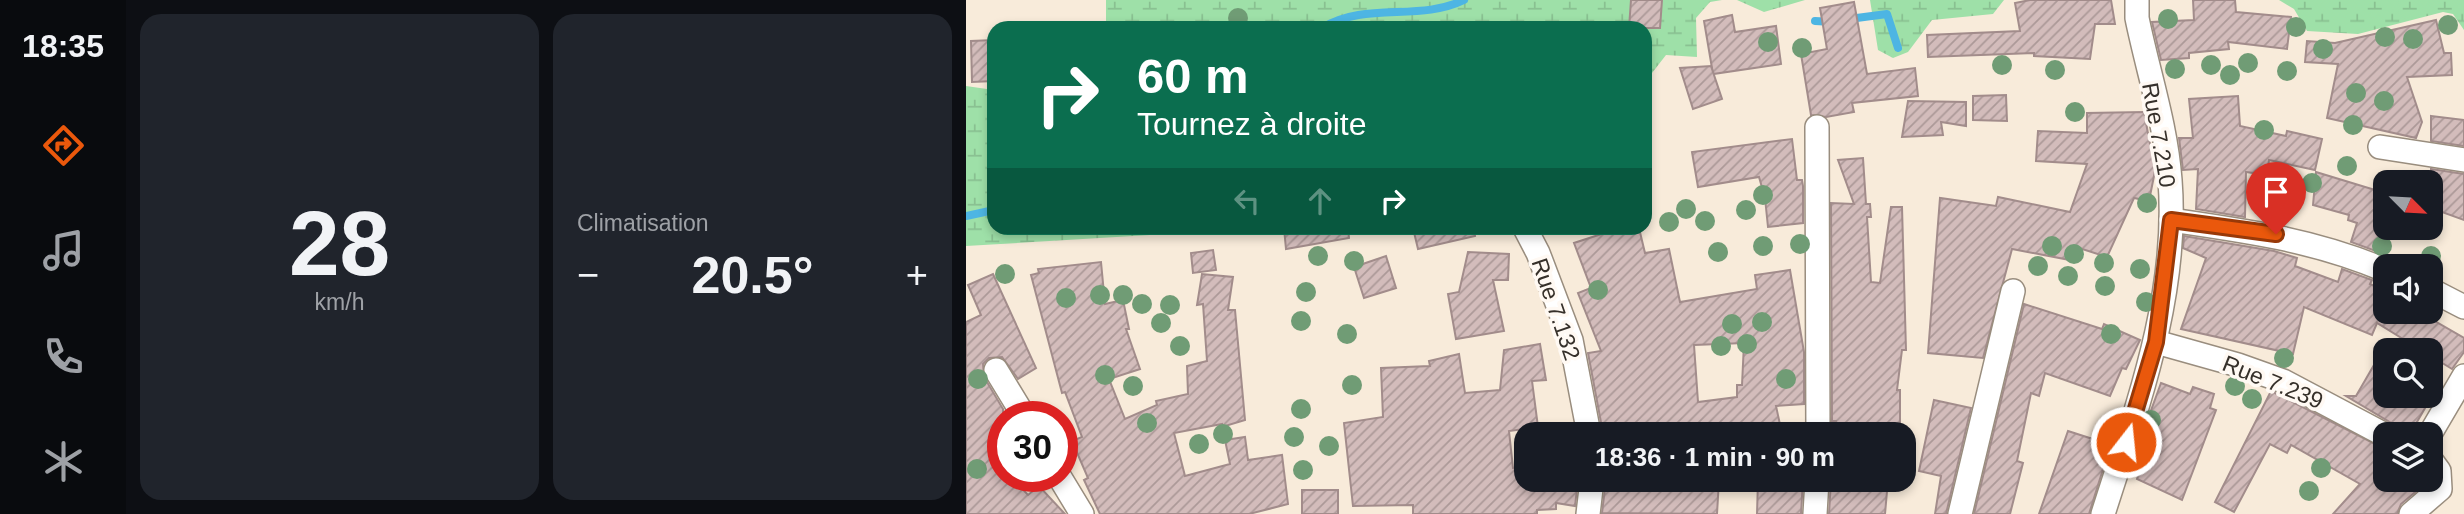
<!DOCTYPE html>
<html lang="fr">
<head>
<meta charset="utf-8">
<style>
  body { margin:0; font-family:Helvetica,sans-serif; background:#20242c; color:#f1f3f6; height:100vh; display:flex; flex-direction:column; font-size:26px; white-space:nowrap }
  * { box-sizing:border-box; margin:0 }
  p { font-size:23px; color:#9ea1a6 }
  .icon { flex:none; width:38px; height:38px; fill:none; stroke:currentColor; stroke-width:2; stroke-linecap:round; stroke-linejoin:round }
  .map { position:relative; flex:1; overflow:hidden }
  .sheet { display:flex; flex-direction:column; gap:14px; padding:14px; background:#0d0f14; width:840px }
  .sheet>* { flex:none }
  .hud { position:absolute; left:21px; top:21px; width:665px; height:214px; border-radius:21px; box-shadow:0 4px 10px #0003; background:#0b6e4f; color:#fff; overflow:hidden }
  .needle { width:46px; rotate:114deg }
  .tools { position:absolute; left:1407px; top:170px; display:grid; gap:14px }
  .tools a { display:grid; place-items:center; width:70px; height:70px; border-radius:14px; background:#171b24; box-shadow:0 4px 10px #0003; font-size:35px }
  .speed { position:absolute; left:21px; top:401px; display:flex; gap:14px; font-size:35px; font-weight:700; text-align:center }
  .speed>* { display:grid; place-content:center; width:91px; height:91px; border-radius:50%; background:#171b24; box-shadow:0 4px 10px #0003; line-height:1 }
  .speed .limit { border:10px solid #d22; background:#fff; color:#111 }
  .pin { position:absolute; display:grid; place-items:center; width:60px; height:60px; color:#fff; margin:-72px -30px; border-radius:50% 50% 50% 0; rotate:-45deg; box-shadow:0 0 7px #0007 }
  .pin .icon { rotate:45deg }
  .me { position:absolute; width:77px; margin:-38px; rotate:16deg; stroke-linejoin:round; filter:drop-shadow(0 0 5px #0008) }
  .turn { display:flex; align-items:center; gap:24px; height:147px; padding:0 35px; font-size:32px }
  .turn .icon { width:91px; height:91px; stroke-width:2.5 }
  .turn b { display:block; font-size:49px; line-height:60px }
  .lanes { display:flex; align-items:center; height:66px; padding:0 35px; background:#0003; justify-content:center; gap:35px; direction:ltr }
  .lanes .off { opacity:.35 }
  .big { font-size:52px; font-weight:700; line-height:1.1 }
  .sheet .tile { flex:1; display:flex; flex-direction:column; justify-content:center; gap:10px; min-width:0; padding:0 24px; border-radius:21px; background:#20242c }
  .sheet .dial { align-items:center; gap:0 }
  .dial b { font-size:91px; line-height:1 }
  .heat { display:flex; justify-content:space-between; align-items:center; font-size:38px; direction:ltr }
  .sheet .tiles { flex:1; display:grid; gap:14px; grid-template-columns:repeat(2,1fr) }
  .trip { position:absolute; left:548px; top:422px; width:402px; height:70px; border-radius:21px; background:#171b24; box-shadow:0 4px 10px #0003; font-weight:700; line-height:70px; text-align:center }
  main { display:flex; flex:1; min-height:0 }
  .tabs { display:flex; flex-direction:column; width:126px; justify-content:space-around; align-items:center; background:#090b0e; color:#9ea1a6 }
  .tabs .icon { width:49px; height:49px }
  .tabs .active { color:#ea580c }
  .tabs b { font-size:32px; color:#f1f3f6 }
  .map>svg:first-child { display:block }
</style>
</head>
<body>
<main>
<nav class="tabs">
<b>18:35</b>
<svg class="icon active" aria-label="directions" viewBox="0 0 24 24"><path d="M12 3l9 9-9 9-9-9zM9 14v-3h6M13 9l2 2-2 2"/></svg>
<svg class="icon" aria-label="music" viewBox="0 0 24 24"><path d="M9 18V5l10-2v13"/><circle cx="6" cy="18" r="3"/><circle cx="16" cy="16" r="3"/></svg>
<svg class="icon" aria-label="phone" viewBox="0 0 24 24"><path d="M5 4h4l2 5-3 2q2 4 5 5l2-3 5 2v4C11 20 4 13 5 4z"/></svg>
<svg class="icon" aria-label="climate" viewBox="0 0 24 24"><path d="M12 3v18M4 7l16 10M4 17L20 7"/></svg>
</nav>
<section class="sheet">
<div class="tiles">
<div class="tile dial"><b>28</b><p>km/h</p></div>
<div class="tile"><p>Climatisation</p>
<div class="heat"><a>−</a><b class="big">20.5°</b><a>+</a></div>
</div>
</div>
</section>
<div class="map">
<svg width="1498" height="514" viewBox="0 0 1498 514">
  <defs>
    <pattern id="wetland-marsh" width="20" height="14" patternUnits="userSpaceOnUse" patternTransform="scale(1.75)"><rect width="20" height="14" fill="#9ee0a8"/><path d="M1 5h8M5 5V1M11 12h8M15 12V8" fill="none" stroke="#89c091"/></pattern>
    <pattern id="building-hatch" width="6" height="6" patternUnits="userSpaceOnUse" patternTransform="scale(1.75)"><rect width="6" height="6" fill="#d3bcbb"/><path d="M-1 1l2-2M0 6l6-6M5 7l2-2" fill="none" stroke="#ac9998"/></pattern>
  </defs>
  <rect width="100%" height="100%" fill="#f8ebda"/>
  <!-- wetland -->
  <g fill="url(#wetland-marsh)">
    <path d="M140 0H756L744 2 730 18 731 57 700 55 679 82V28H140Z"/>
    <path d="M771 0H839L798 12Z"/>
    <path d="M904 0H1038L1027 14 966 20 942 52 927 58 912 50Z"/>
    <path d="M1313 0H1498V30L1487 14 1477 12 1392 34 1341 31 1328 9Z"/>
    <path d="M0 86 28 90V228H301L0 246Z"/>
  </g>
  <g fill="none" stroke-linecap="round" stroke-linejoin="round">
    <!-- stream -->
    <g stroke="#4db5e3" stroke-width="8">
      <path d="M883 19 921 14 932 48"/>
      <path d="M849 21 867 22"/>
      <path d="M356 28C400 1 453 22 498 0"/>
      <path d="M0 216 28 210"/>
    </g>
  </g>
  <!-- building -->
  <g fill="url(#building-hatch)" stroke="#a28c8b" stroke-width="2" fill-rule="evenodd">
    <path d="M665 0H696L694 28H663Z"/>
    <path d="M1064 0H1145L1149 24H1129L1124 59 1068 56V53L962 57 961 35 1054 31 1049 3Z"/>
    <path d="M1227 0H1269L1270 12 1325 17 1321 49 1262 42 1263 49 1223 53V58L1195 60 1186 22 1228 20Z"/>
    <path d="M888 2 901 74 949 68 952 96 886 103 888 112 860 117 845 115 835 54 861 49 854 8Z"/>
    <path d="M766 15 769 32 810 26 815 64 747 74 738 21Z"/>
    <path d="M1470 20 1478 53H1485L1486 75 1441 77 1456 122 1450 138 1361 118 1372 64 1339 62 1341 41 1369 43Z"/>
    <path d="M28 40V81L6 82 5 41Z"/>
    <path d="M745 66 756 99 727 109 714 68Z"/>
    <path d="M1040 95 1041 121 1007 120V96Z"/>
    <path d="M1272 96 1274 126 1320 136 1321 131 1356 139 1349 170 1303 160 1301 175 1280 172 1279 217 1230 209 1232 169 1217 170 1213 138H1227L1223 99Z"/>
    <path d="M942 101 1000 102V126L975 122 977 135 936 137Z"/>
    <path d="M1178 112 1189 171 1183 201 1168 198 1141 257 1110 247 1104 260 1046 249 1017 358 962 353 974 198 1030 206 1032 197 1104 212 1121 164 1070 161 1072 131 1121 133V113Z"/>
    <path d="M1465 116 1498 120V146L1465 141Z"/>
    <path d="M826 139 831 180H836L837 186V223L802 227 799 198 793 177 732 187 726 152Z"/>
    <path d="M897 158 900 204H904L905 217H901L905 282 914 283 925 207H936L940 350H936L931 390H934V434H870V421H866L865 203 888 204 872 160Z"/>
    <path d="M1465 169 1498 174V220L1465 208Z"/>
    <path d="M1350 172 1419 193 1421 236 1415 253 1385 242 1391 223 1382 220 1383 215 1347 205Z"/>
    <path d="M318 228H382L383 238 320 249Z"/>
    <path d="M447 228H508L509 236 452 249Z"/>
    <path d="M654 228H673L679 253 703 249 714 302 791 289 789 275 824 270 838 352V404L810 406 816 434H771V429L726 434 725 423 675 429V424L637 433 622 353 635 351 612 293 625 288 608 243ZM778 343 776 385H771V397L732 402 728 345Z"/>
    <path d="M1218 236 1308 251 1331 258 1329 266 1372 282 1376 269 1406 280 1404 284 1419 291V312H1453L1498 338V352L1486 369 1465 356V350H1455L1411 323 1406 335 1338 307 1327 354 1215 329 1240 258 1217 248Z"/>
    <path d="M247 250 250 270 227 273 225 253Z"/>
    <path d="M502 252 543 254 542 280H527L538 331 490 339 482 294 493 292Z"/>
    <path d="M420 256 430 288 398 298 388 267Z"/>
    <path d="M135 262 139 304 157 300 163 329H160L174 369 143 379 159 419 191 405 190 401 222 394 221 366 241 361 237 304 231 305 236 274 267 277 262 310H269L279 420 256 427V424L208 433 219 476 264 464 259 440 279 437 282 460 316 455 322 504 283 514H134L118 480 122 478 106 441 116 437 99 392 96 393 65 275 73 273 72 269Z"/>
    <path d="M27 274 70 368 52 379 36 357 23 358 17 364 18 377 37 409V476H44L62 495 73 486 99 514H0V322L15 315 2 285Z"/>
    <path d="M1058 304 1136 329 1138 324 1174 340 1160 369 1156 368 1144 396 1079 373 1073 396 1065 393 1051 461 1057 463 1044 514H1008Z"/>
    <path d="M574 344 580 380 566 381 572 427 543 431 547 468 560 467V480H612L609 506 590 503V509L571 510V514H447V505L387 506 378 423 417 417 415 368 464 366 463 361 493 354 499 393 534 390 538 350Z"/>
    <path d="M1419 346V396H1466L1444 434 1380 396H1390Z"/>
    <path d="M1195 383 1224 394 1227 387 1248 394 1244 408 1250 410 1216 500 1171 479 1192 420 1183 416Z"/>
    <path d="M1305 391 1419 449V480H1459L1454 488 1435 504 1431 514H1367L1394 484 1325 445 1321 453 1304 444 1268 512 1249 502Z"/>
    <path d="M968 400 1005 408 980 514H969L975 476 953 471Z"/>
    <path d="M1102 431 1136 442 1135 446 1143 450 1123 514H1073Z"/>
    <path d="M640 480H667L715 488 716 480H753L751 514 636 513Z"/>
    <path d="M792 480H837L835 514H791Z"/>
    <path d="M865 480H922L919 514H863Z"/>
    <rect x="336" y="490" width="36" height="24"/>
  </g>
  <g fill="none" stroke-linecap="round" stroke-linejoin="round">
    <defs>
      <g id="street">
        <path d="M851 127 852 434"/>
        <path d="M1414 147 1498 160"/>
        <path d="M1205 220C1281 231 1348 240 1419 270"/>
        <path d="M559 228 572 253 605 340 623 434"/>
        <path d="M1465 290 1498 307"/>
        <path d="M1190 342 1272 365 1317 381 1419 435"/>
        <path d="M30 370 58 416"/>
        <path d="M1464 434 1498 376"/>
        <path d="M93 476 116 514"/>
        <path d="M622 514 626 480"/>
        <path d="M849 514 851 480"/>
        <path d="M994 514 1047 291"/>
        <path d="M1137 514C1171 407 1213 295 1204 180 1200 125 1182 72 1171 18V0"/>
        <path d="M1445 514 1474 489 1473 471 1465 460"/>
      </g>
    </defs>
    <!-- street casing -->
    <use href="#street" stroke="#998d7e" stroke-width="26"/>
    <!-- street -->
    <use href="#street" stroke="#fff" stroke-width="23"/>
  </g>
  <!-- trees -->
  <g fill="#709c75">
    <circle cx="272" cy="18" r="10"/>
    <circle cx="1202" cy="19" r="10"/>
    <circle cx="1482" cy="25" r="10"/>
    <circle cx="1330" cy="27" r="10"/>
    <circle cx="1419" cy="37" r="10"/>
    <circle cx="1447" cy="39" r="10"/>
    <circle cx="802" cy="42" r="10"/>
    <circle cx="836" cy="48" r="10"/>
    <circle cx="1357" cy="49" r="10"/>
    <circle cx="1282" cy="63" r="10"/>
    <circle cx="1036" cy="65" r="10"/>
    <circle cx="1245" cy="65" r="10"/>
    <circle cx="1209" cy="69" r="10"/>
    <circle cx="1089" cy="70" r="10"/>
    <circle cx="1321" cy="71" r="10"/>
    <circle cx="1264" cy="75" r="10"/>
    <circle cx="1390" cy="93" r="10"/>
    <circle cx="1418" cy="101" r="10"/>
    <circle cx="1109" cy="112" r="10"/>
    <circle cx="1387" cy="125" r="10"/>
    <circle cx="1298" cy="130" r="10"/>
    <circle cx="1381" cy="166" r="10"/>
    <circle cx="1346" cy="183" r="10"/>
    <circle cx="797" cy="195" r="10"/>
    <circle cx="1181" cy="203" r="10"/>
    <circle cx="720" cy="209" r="10"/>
    <circle cx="780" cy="210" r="10"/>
    <circle cx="739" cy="221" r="10"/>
    <circle cx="703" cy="222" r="10"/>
    <circle cx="834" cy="244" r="10"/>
    <circle cx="797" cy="246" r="10"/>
    <circle cx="1086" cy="246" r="10"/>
    <circle cx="1416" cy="246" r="10"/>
    <circle cx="752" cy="252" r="10"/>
    <circle cx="1108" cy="254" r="10"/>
    <circle cx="352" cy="256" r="10"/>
    <circle cx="1465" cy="256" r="10"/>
    <circle cx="388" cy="261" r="10"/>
    <circle cx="1138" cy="263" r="10"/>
    <circle cx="1072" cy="266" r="10"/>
    <circle cx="1174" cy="269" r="10"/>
    <circle cx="39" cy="274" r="10"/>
    <circle cx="1102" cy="276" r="10"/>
    <circle cx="1139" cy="286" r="10"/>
    <circle cx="632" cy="290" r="10"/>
    <circle cx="340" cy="292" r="10"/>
    <circle cx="134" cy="295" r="10"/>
    <circle cx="157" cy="295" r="10"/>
    <circle cx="100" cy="298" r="10"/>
    <circle cx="1180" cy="302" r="10"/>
    <circle cx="176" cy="304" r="10"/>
    <circle cx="204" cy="305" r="10"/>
    <circle cx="335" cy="321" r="10"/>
    <circle cx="796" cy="322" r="10"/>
    <circle cx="195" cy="323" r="10"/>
    <circle cx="766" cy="324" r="10"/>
    <circle cx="381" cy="334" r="10"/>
    <circle cx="1145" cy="334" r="10"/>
    <circle cx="781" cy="344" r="10"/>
    <circle cx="214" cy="346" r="10"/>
    <circle cx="755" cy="346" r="10"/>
    <circle cx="1318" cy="358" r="10"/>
    <circle cx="139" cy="375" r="10"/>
    <circle cx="12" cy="379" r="10"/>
    <circle cx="820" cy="379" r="10"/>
    <circle cx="386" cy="385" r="10"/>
    <circle cx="167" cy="386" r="10"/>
    <circle cx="1269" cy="386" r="10"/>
    <circle cx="1286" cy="399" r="10"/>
    <circle cx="335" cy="409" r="10"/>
    <circle cx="1185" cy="420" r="10"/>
    <circle cx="181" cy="423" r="10"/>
    <circle cx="257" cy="434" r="10"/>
    <circle cx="328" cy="437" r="10"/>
    <circle cx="233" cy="444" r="10"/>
    <circle cx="363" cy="446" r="10"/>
    <circle cx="1355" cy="468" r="10"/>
    <circle cx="11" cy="469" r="10"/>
    <circle cx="337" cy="470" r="10"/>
    <circle cx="1343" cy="491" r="10"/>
  </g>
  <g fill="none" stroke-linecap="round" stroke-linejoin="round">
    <defs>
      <path id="route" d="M1160 442 1190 342 1205 220 1310 234"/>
    </defs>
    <!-- route casing -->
    <use href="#route" stroke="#983908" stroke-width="18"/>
    <!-- route -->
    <use href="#route" stroke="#ea580c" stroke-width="12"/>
  </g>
  <g text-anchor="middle" stroke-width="7" stroke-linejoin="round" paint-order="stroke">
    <!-- street labels -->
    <g font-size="23" fill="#36302a" stroke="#fff9f3">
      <text transform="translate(1193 135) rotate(80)" y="8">Rue 7.210</text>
      <text transform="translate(590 309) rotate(71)" y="8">Rue 7.132</text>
      <text transform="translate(1307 382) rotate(22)" y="8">Rue 7.239</text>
    </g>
  </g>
</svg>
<div class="tools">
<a><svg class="needle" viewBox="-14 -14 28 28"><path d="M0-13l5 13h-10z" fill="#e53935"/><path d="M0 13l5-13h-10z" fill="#9ea1a6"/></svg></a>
<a><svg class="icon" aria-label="sound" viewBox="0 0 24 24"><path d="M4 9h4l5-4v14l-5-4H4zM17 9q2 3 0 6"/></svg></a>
<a><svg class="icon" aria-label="search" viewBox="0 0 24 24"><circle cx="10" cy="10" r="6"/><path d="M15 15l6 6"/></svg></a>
<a><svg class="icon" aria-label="layers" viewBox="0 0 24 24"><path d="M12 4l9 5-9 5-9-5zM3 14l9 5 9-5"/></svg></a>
</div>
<div class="speed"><div class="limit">30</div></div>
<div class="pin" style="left:1310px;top:234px;background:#d93025"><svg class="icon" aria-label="arrive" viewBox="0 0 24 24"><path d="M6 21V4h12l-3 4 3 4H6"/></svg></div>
<svg class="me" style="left:1160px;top:442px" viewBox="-20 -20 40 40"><circle r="17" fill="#ea580c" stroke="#fff" stroke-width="3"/><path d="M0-11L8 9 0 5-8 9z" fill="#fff"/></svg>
<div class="trip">18:36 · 1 min · 90 m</div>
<div class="hud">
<div class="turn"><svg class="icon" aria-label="right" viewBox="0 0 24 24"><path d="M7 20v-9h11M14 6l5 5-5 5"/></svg><div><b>60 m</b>Tournez à droite</div></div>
<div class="lanes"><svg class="icon off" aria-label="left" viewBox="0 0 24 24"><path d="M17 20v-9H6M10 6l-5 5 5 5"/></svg><svg class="icon off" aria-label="ahead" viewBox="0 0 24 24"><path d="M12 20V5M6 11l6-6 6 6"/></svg><svg class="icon" aria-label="right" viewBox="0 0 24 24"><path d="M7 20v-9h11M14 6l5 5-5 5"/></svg></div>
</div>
</div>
</main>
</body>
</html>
